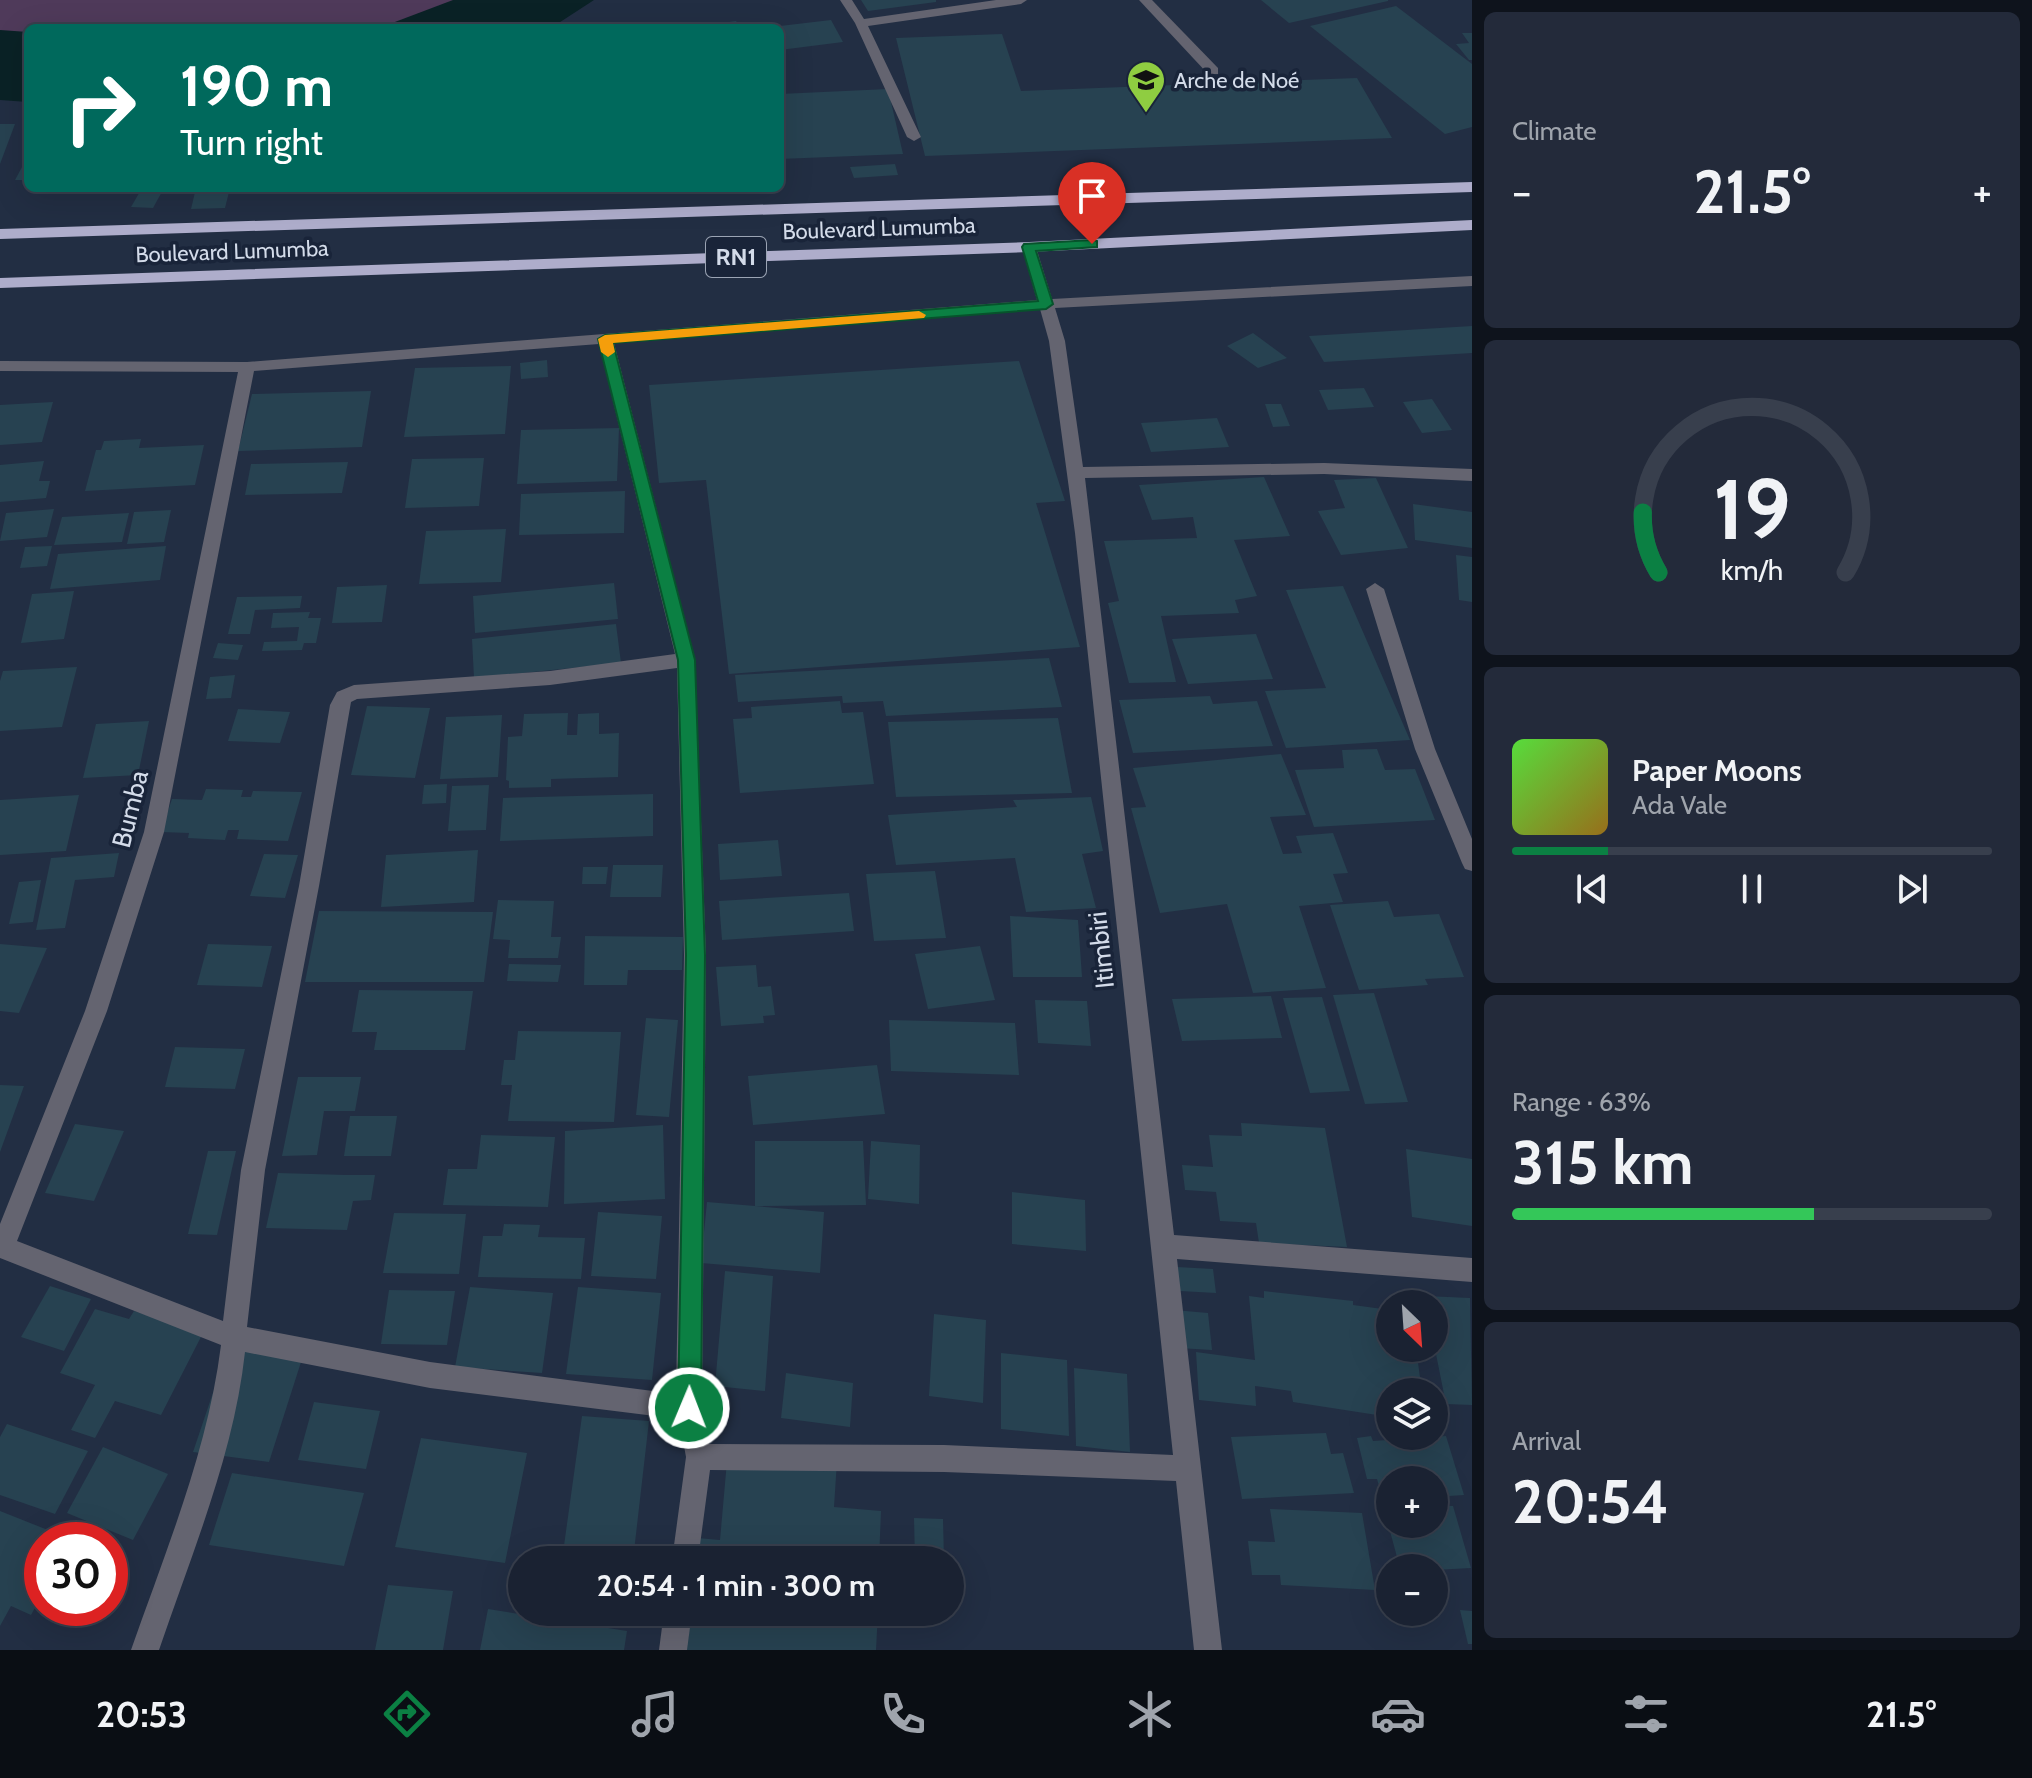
<!DOCTYPE html>
<html lang="en">
<head>
<meta charset="utf-8">
<style>
  body { margin:0; font-family:Cabin,sans-serif; background:#232a3a; color:#f1f3f6; height:100vh; display:flex; flex-direction:column; font-size:30px; white-space:nowrap }
  * { box-sizing:border-box; margin:0 }
  p { font-size:26px; color:#9fa4ac }
  .icon { flex:none; width:44px; height:44px; fill:none; stroke:currentColor; stroke-width:2; stroke-linecap:round; stroke-linejoin:round }
  .map { position:relative; flex:1; overflow:hidden }
  .side { display:flex; flex-direction:column; gap:12px; padding:12px; background:#0e131c; width:560px }
  .side>* { flex:none }
  .top-card { position:absolute; left:24px; top:24px; width:760px; height:168px; border-radius:12px; box-shadow:0 8px 32px #0002,0 0 0 2px #383f4d; background:#00695c; color:#fff; overflow:hidden }
  .needle { width:52px; rotate:155deg }
  .tools { position:absolute; left:1376px; top:1290px; display:grid; gap:16px }
  .tools a { display:grid; place-items:center; width:72px; height:72px; border-radius:50%; background:#1a2232; box-shadow:0 8px 32px #0002,0 0 0 2px #383f4d; font-size:40px }
  .speed { position:absolute; left:24px; top:1522px; display:flex; gap:16px; font-size:40px; font-weight:700; text-align:center }
  .speed>* { display:grid; place-content:center; width:104px; height:104px; border-radius:50%; background:#1a2232; box-shadow:0 8px 32px #0002,0 0 0 2px #383f4d; line-height:1 }
  .speed .limit { border:12px solid #d22; background:#fff; color:#111 }
  .pin { position:absolute; display:grid; place-items:center; width:68px; height:68px; color:#fff; margin:-82px -34px; border-radius:50% 50% 50% 0; rotate:-45deg; box-shadow:0 0 8px #0007 }
  .pin .icon { rotate:45deg }
  .me { position:absolute; width:88px; margin:-44px; rotate:1deg; stroke-linejoin:round; filter:drop-shadow(0 0 6px #0008) }
  .turn { display:flex; align-items:center; gap:28px; height:168px; padding:0 24px; font-size:36px }
  .turn .icon { width:104px; height:104px; stroke-width:2.5 }
  .turn b { display:block; font-size:56px; line-height:68px }
  .big { font-size:60px; font-weight:800; line-height:1.1 }
  .side .widget { flex:1; display:flex; flex-direction:column; justify-content:center; gap:12px; min-width:0; padding:0 28px; border-radius:12px; background:#232a3a }
  .side .dial { align-items:center; gap:0 }
  .dial svg { height:208px; overflow:visible; fill:none; stroke:#383f4d; stroke-width:7; stroke-linecap:round; text-anchor:middle }
  .dial text { fill:#f1f3f6; stroke:none }
  .song { display:flex; align-items:center; gap:24px }
  .cover { width:96px; height:96px; border-radius:12px; background:linear-gradient(135deg,hsl(110 70% 55%),hsl(40 70% 35%)) }
  .played { height:8px; border-radius:4px; background:linear-gradient(90deg,#0b8043 20%,#383f4d 20%) }
  .keys { display:flex; justify-content:space-around; direction:ltr }
  .heat { display:flex; justify-content:space-between; align-items:center; font-size:44px; direction:ltr }
  .charge { height:12px; border-radius:6px; background:linear-gradient(90deg,#34c759 63%,#383f4d 0) }
  .trip { position:absolute; left:508px; top:1546px; width:456px; height:80px; border-radius:40px; background:#1a2232; box-shadow:0 8px 32px #0002,0 0 0 2px #383f4d; font-weight:800; line-height:80px; text-align:center }
  .tab-bar { display:flex; height:128px; justify-content:space-around; align-items:center; background:#0a0e14; color:#9fa4ac }
  .tab-bar .icon { width:56px; height:56px }
  .tab-bar .selected { color:#0b8043 }
  .tab-bar b { font-size:36px; color:#f1f3f6 }
  main { display:flex; flex:1; min-height:0 }
  .map>svg:first-child { display:block }
</style>
</head>
<body>
<main>
<div class="map">
<svg width="1472" height="1650" viewBox="0 0 1472 1650">
  <rect width="100%" height="100%" fill="#222e43"/>
  <!-- green -->
  <path fill="#4f3a5a" d="M0 0H491L428 28H28V38L0 35Z"/>
  <!-- water -->
  <g fill="#0a2226">
    <path d="M453 0H594L551 28H379Z"/>
    <path d="M0 30 28 32V102L0 100Z"/>
  </g>
  <!-- building -->
  <g fill="#274251">
    <path d="M861 0H936V2L868 11Z"/>
    <path d="M1261 0H1388V1L1289 23Z"/>
    <path d="M1396 6 1472 64V127L1445 134 1310 26Z"/>
    <path d="M831 20 843 42 780 50V26Z"/>
    <path d="M736 21 741 28H701V26Z"/>
    <path d="M1462 33H1472V60H1469L1456 44 1469 43Z"/>
    <path d="M1002 34 1021 91 1357 78 1392 138 925 156 896 38Z"/>
    <path d="M888 89 903 154 780 159V94Z"/>
    <path d="M0 124H15L0 164Z"/>
    <path d="M28 156V180H15Z"/>
    <path d="M895 164 898 175 854 178 850 167Z"/>
    <path d="M142 188H164L153 208 131 207Z"/>
    <path d="M196 188H230L225 208 191 209Z"/>
    <path d="M525 188H586V192L525 194Z"/>
    <path d="M1472 326V353L1324 362 1309 336Z"/>
    <path d="M1253 333 1287 358 1258 368 1227 346Z"/>
    <path d="M547 360 548 377 521 379 520 363Z"/>
    <path d="M1019 361 1065 501 1036 503 1080 647 729 674 706 480 659 483 649 385Z"/>
    <path d="M511 366 505 434 404 437 415 368Z"/>
    <path d="M1364 388 1374 407 1328 410 1319 390Z"/>
    <path d="M371 391 362 447 238 451 252 394Z"/>
    <path d="M1432 399 1452 430 1422 433 1403 402Z"/>
    <path d="M53 402 42 442 0 445V405Z"/>
    <path d="M1265 404H1281L1290 426 1273 427Z"/>
    <path d="M1217 418 1229 447 1151 452 1141 423Z"/>
    <path d="M619 428 617 481 517 484 521 430Z"/>
    <path d="M141 439 139 448 204 445 195 485 85 491 96 450H101L104 441Z"/>
    <path d="M484 458 479 506 405 508 412 459Z"/>
    <path d="M44 461 39 481H50L46 498 0 502V465Z"/>
    <path d="M348 462 342 493 245 495 251 464Z"/>
    <path d="M1264 477 1290 536 1234 540 1257 596 1235 600 1239 613 1161 616 1176 682 1129 683 1108 603 1119 601 1104 541 1197 538 1193 517 1152 520 1139 485Z"/>
    <path d="M1376 478 1408 548 1341 555 1318 511 1345 508 1334 480Z"/>
    <path d="M625 491 624 533 519 535 521 494Z"/>
    <path d="M1413 504 1472 512V548L1415 540Z"/>
    <path d="M54 509 47 537 0 541 6 513Z"/>
    <path d="M171 510 164 542 127 544 134 512Z"/>
    <path d="M129 513 122 542 54 545 62 517Z"/>
    <path d="M506 529 501 582 419 584 426 531Z"/>
    <path d="M52 546 47 566 20 568 25 547Z"/>
    <path d="M166 546 160 580 50 589 58 554Z"/>
    <path d="M1456 555 1472 557V602L1459 600Z"/>
    <path d="M614 583 618 619 475 633 473 596Z"/>
    <path d="M387 585 382 622 332 623 337 587Z"/>
    <path d="M1343 586 1410 740 1286 748 1265 691 1326 688 1286 590Z"/>
    <path d="M74 591 64 639 21 643 32 594Z"/>
    <path d="M302 596 300 608 255 610 250 634H228L237 597Z"/>
    <path d="M310 612 308 618H321L316 643H304L302 650 262 651 264 642 297 641 299 627 271 628 273 613Z"/>
    <path d="M616 624 621 663 474 678 472 639Z"/>
    <path d="M1256 634 1273 679 1188 684 1172 639Z"/>
    <path d="M218 643 243 645 238 660 213 658Z"/>
    <path d="M1049 658 1062 707 886 716 883 701 843 703 842 696 738 702 735 675Z"/>
    <path d="M77 667 62 727 0 731V681L3 671Z"/>
    <path d="M235 675 231 698 206 699 210 677Z"/>
    <path d="M1210 696 1213 704 1257 701 1273 746 1133 753 1119 700Z"/>
    <path d="M840 701 842 713 863 712 874 784 740 793 733 719 752 718 751 707Z"/>
    <path d="M367 706 430 708 415 778 351 775Z"/>
    <path d="M238 709 290 712 280 743 228 741Z"/>
    <path d="M568 713 567 735H577L578 714 599 713V734L619 733 618 777 551 779V787L509 788V781L506 780 508 737 522 736 524 714Z"/>
    <path d="M502 715 498 777 440 779 446 717Z"/>
    <path d="M1058 718 1072 793 896 797 888 722Z"/>
    <path d="M149 721 138 775 83 778 96 724Z"/>
    <path d="M1377 749 1385 770 1415 769 1435 820 1314 827 1295 770 1344 768 1342 750Z"/>
    <path d="M1281 754 1306 815 1270 817 1283 854 1302 853 1296 836 1333 833 1348 873 1333 874 1343 902 1299 906 1326 988 1253 993 1227 904 1160 913 1131 808 1146 807 1133 768Z"/>
    <path d="M447 784 446 803 422 804 424 785Z"/>
    <path d="M489 785 486 830 448 831 452 786Z"/>
    <path d="M206 789 243 790 241 797H251L253 791 302 792 288 841 237 839 239 830H228L225 840 188 838 189 833 161 832 172 799 202 800Z"/>
    <path d="M653 794V836L500 841 503 798Z"/>
    <path d="M79 795 66 851 0 855V800Z"/>
    <path d="M1091 797 1103 851 1082 854 1096 908 1026 912 1015 858 896 865 888 815 1017 807 1013 800Z"/>
    <path d="M778 840 782 876 720 880 718 844Z"/>
    <path d="M478 850 474 902 381 907 386 855Z"/>
    <path d="M119 853 114 877 75 880 65 928 36 930 51 858Z"/>
    <path d="M264 854 298 855 285 898 250 896Z"/>
    <path d="M613 865H663L661 897H610Z"/>
    <path d="M583 867H608L606 884H582Z"/>
    <path d="M935 871 946 938 874 941 866 874Z"/>
    <path d="M41 880 33 922 9 924 19 882Z"/>
    <path d="M849 893 854 931 722 940 719 901Z"/>
    <path d="M498 900 554 901 551 937H561L558 958H508L510 940 493 939Z"/>
    <path d="M1388 901 1394 917 1439 914 1464 977 1425 979 1428 985 1359 990 1330 905Z"/>
    <path d="M319 911 493 912 484 982H305Z"/>
    <path d="M1010 916 1078 920 1082 977H1013Z"/>
    <path d="M585 936 683 937 682 970H628L627 985H584Z"/>
    <path d="M0 944 47 948 19 1013 0 1011Z"/>
    <path d="M208 944 272 946 262 987 197 985Z"/>
    <path d="M980 946 995 1000 928 1009 915 954Z"/>
    <path d="M509 964 561 965 558 982 507 981Z"/>
    <path d="M756 965 758 987 771 986 775 1015 763 1016 764 1023 721 1026 716 967Z"/>
    <path d="M359 990 473 991 465 1050H374L377 1032H352Z"/>
    <path d="M1374 993 1408 1102 1365 1104 1333 995Z"/>
    <path d="M1271 996 1282 1038 1182 1041 1172 999Z"/>
    <path d="M1322 997 1350 1091 1310 1093 1283 998Z"/>
    <path d="M1035 1000 1087 1001 1091 1046 1038 1043Z"/>
    <path d="M646 1018 678 1020 669 1117 636 1115Z"/>
    <path d="M889 1020 1015 1023 1019 1075 891 1071Z"/>
    <path d="M518 1031 621 1032 614 1122 508 1121 512 1085H501L504 1060H515Z"/>
    <path d="M175 1047 245 1049 235 1089 165 1087Z"/>
    <path d="M877 1065 885 1114 753 1125 748 1076Z"/>
    <path d="M298 1077H361L355 1111H324L317 1155 282 1156Z"/>
    <path d="M0 1085 24 1086 0 1152Z"/>
    <path d="M350 1116H397L391 1156H344Z"/>
    <path d="M1241 1123 1325 1128 1347 1247 1259 1243 1256 1223 1220 1221 1216 1192 1185 1190 1182 1165 1213 1167 1209 1135 1242 1136Z"/>
    <path d="M75 1124 124 1131 94 1201 45 1193Z"/>
    <path d="M663 1125 665 1199 564 1204 565 1131Z"/>
    <path d="M481 1135 555 1137 548 1207 443 1205 448 1169H477Z"/>
    <path d="M755 1141H863L866 1205 755 1206Z"/>
    <path d="M871 1141 920 1145 919 1204 868 1199Z"/>
    <path d="M1406 1149 1472 1159V1226L1412 1217Z"/>
    <path d="M208 1151H236L217 1235 188 1234Z"/>
    <path d="M278 1173 346 1175H375L371 1200 353 1201 347 1230 266 1228Z"/>
    <path d="M1012 1192 1085 1200 1086 1251 1012 1244Z"/>
    <path d="M707 1202 824 1212 820 1273 701 1263Z"/>
    <path d="M598 1212 662 1216 656 1279 591 1276Z"/>
    <path d="M394 1213 466 1214 459 1274 383 1273Z"/>
    <path d="M504 1224 540 1225 538 1237 585 1238 581 1279 478 1277 483 1236H502Z"/>
    <path d="M1177 1267 1213 1269 1216 1293 1180 1291Z"/>
    <path d="M725 1271 773 1276 765 1391 715 1386Z"/>
    <path d="M50 1286 91 1299 64 1351 21 1337Z"/>
    <path d="M470 1287 553 1293 542 1373 455 1367Z"/>
    <path d="M578 1287 661 1293 652 1380 566 1374Z"/>
    <path d="M389 1290 455 1291 447 1345 381 1344Z"/>
    <path d="M1264 1291 1353 1301V1305L1390 1310V1348H1416L1422 1392H1390V1417L1293 1402 1291 1391 1255 1386 1256 1406 1199 1400 1196 1352 1255 1360 1249 1296 1264 1298Z"/>
    <path d="M1425 1296 1470 1298 1472 1405 1446 1404 1434 1344V1304H1426Z"/>
    <path d="M95 1309 129 1319 134 1311 203 1333 161 1415 115 1401 95 1438 71 1430 95 1385 60 1373Z"/>
    <path d="M1174 1310 1208 1313 1212 1350 1179 1348Z"/>
    <path d="M934 1314 986 1320 983 1403 929 1396Z"/>
    <path d="M228 1348 302 1359 269 1462 193 1452Z"/>
    <path d="M1001 1353 1067 1360 1069 1436 1001 1429Z"/>
    <path d="M1074 1368 1127 1374 1130 1452 1076 1446Z"/>
    <path d="M786 1373 853 1383 850 1427 781 1418Z"/>
    <path d="M314 1402 380 1411 366 1469 298 1460Z"/>
    <path d="M582 1416 649 1421 633 1560H562Z"/>
    <path d="M7 1424 88 1451 55 1514 0 1495V1437Z"/>
    <path d="M1326 1433 1331 1454 1343 1453 1354 1493 1242 1499 1231 1437Z"/>
    <path d="M1371 1436 1373 1441 1446 1436 1464 1495 1434 1497V1480H1390V1499L1383 1500 1377 1479H1367L1357 1438Z"/>
    <path d="M421 1438 527 1453 505 1563 395 1547Z"/>
    <path d="M103 1447 168 1474 133 1540 67 1513Z"/>
    <path d="M728 1450 837 1461 834 1507 881 1511 879 1560H684L686 1537 720 1540Z"/>
    <path d="M232 1473 364 1493 344 1566 209 1545Z"/>
    <path d="M1434 1506H1453L1471 1568 1434 1570V1568H1400L1384 1509H1390V1524H1434Z"/>
    <path d="M1270 1509 1362 1513 1375 1590 1281 1585 1280 1575H1252L1248 1541 1275 1542Z"/>
    <path d="M0 1511 73 1540H42V1595L31 1615 11 1606 0 1626Z"/>
    <path d="M914 1518 943 1519 944 1560H915Z"/>
    <path d="M388 1585 453 1591 443 1650H375Z"/>
    <path d="M488 1609 627 1631 624 1650H480Z"/>
    <path d="M1460 1610 1472 1611V1644H1468Z"/>
    <path d="M679 1612H878L876 1650H674Z"/>
  </g>
  <g fill="none" stroke-linecap="round" stroke-linejoin="round">
    <!-- lane -->
    <g fill="#646470" fill-rule="evenodd">
      <path d="M840 0H852L864 19 996 0H1027L1021 4 868 26 921 137 914 141 907 137 855 23Z"/>
      <path d="M1139 0H1152L1218 68V74H1208Z"/>
    </g>
    <!-- street -->
    <g fill="#646470" fill-rule="evenodd">
      <path d="M1029 243 1036 247 1052 299 1472 276V286L1055 308 1065 341 1083 467 1324 463 1472 469V481L1324 474 1085 478 1174 1235 1472 1258V1282L1177 1259 1222 1650H1194L1176 1481 944 1472 710 1470 698 1560H672L686 1457 679 1419 430 1388 245 1352C234 1454 192 1553 159 1650H131C166 1550 208 1450 221 1345L0 1258V1224L85 1011 144 832 238 372 0 371V361L247 362 1037 300 1022 247ZM1040 309 1049 341 1075 533 1173 1455 944 1445 709 1444 702 1408 706 955 695 660 614 343ZM599 344 675 654 550 671 354 685 337 692 330 705 299 886 241 1170 223 1321 17 1241 107 1011 164 832 254 371ZM677 668 684 955 676 1394 430 1362 247 1327 265 1170 319 886 351 702 357 699 550 685Z"/>
      <path d="M1375 583 1384 589 1435 749 1472 839V871L1465 869 1462 863 1415 749 1366 589Z"/>
      <path d="M664 1612H692L687 1650H659Z"/>
    </g>
    <!-- highway -->
    <g fill="#aeadcb" fill-rule="evenodd">
      <path d="M1472 182V192L0 239V229Z"/>
      <path d="M1472 220V230L1029 252 0 288V278L1029 242Z"/>
    </g>
  </g>
  <!-- route -->
  <path fill="#0b8043" stroke="#07532c" stroke-width="2" d="M1092 240 1097 241V247L1036 251 1053 304 1046 309 613 343 695 660 705 955 701 1408 698 1416 689 1419 681 1416 678 1408 686 955 678 660 598 339 605 335 1038 301 1022 247 1024 244Z"/>
  <!-- slow -->
  <path fill="#f59e0b" d="M919 311 926 315 924 318 613 343 615 352 608 357 601 352 598 339 605 335Z"/>
  <!-- icons -->
  <defs>
    <symbol id="school-pin" viewBox="-11 -11 22 30"><path d="M0 17L-7.5 6A9.5 9.5 0 1 1 7.5 6Z" fill="#8fcd41" stroke="#192439"/><path d="M0-5L7-2L0 1L-7-2ZM-4 1L0 2.5L4 1V4Q0 6-4 4Z" fill="#111"/></symbol>
  </defs>
  <g fill-rule="evenodd">
    <use href="#school-pin" x="1124" y="58" width="44" height="60"/>
  </g>
  <g text-anchor="middle" stroke-width="7" stroke-linejoin="round" paint-order="stroke">
    <!-- far-poi labels -->
    <g font-size="22" fill="#d3dbe9" stroke="#192439" text-anchor="start">
      <text x="1174" y="88">Arche de Noé</text>
    </g>
    <!-- far-street labels -->
    <g font-size="22" fill="#d3dbe9" stroke="#192439">
      <text transform="translate(879 228) rotate(-2)" y="8">Boulevard Lumumba</text>
      <text transform="translate(232 251) rotate(-2)" y="8">Boulevard Lumumba</text>
    </g>
    <!-- shield labels -->
    <rect fill="#192439" stroke="#9ba4b4" stroke-width="2" x="706" y="237" width="60" height="40" rx="6"/>
    <g font-size="24" font-weight="bold" fill="#d3dbe9">
      <text x="736" y="265">RN1</text>
    </g>
    <!-- street labels -->
    <g font-size="26" fill="#d3dbe9" stroke="#192439">
      <text transform="translate(130 809) rotate(-76)" y="9">Bumba</text>
      <text transform="translate(1101 950) rotate(-96)" y="9">Itimbiri</text>
    </g>
  </g>
</svg>
<div class="tools">
<a><svg class="needle" viewBox="-14 -14 28 28"><path d="M0-13l5 13h-10z" fill="#e53935"/><path d="M0 13l5-13h-10z" fill="#9fa4ac"/></svg></a>
<a><svg class="icon" aria-label="layers" viewBox="0 0 24 24"><path d="M12 4l9 5-9 5-9-5zM3 14l9 5 9-5"/></svg></a>
<a>+</a>
<a>−</a>
</div>
<div class="speed"><div class="limit">30</div></div>
<div class="pin" style="left:1092px;top:244px;background:#d93025"><svg class="icon" aria-label="arrive" viewBox="0 0 24 24"><path d="M6 21V4h12l-3 4 3 4H6"/></svg></div>
<svg class="me" style="left:689px;top:1408px" viewBox="-20 -20 40 40"><circle r="17" fill="#0b8043" stroke="#fff" stroke-width="3"/><path d="M0-11L8 9 0 5-8 9z" fill="#fff"/></svg>
<div class="trip">20:54 · 1 min · 300 m</div>
<div class="top-card">
<div class="turn"><svg class="icon" aria-label="right" viewBox="0 0 24 24"><path d="M7 20v-9h11M14 6l5 5-5 5"/></svg><div><b>190 m</b>Turn right</div></div>
</div>
</div>
<section class="side">
<div class="widget"><p>Climate</p>
<div class="heat"><a>−</a><b class="big">21.5°</b><a>+</a></div>
</div>
<div class="widget dial"><svg viewBox="0 0 100 80">
<path d="M14 69A42 42 0 1 1 86 69"/>
<path d="M14 69A42 42 0 0 1 8 46" stroke="#0b8043"/>
<text x="50" y="56" font-size="32" font-weight="700">19</text>
<text x="50" y="72" font-size="11">km/h</text>
</svg></div>
<div class="widget">
<div class="song"><i class="cover"></i><div><b>Paper Moons</b><p>Ada Vale</p></div></div>
<div class="played"></div>
<div class="keys"><svg class="icon" aria-label="previous" viewBox="0 0 24 24"><path d="M18 5L8 12l10 7zM5 5v14"/></svg><svg class="icon" aria-label="pause" viewBox="0 0 24 24"><path d="M8 5v14M16 5v14"/></svg><svg class="icon" aria-label="next" viewBox="0 0 24 24"><path d="M6 5l10 7-10 7zM19 5v14"/></svg></div>
</div>
<div class="widget"><p>Range · 63%</p><b class="big">315 km</b><div class="charge"></div></div>
<div class="widget"><p>Arrival</p><b class="big">20:54</b></div>
</section>
</main>
<nav class="tab-bar">
<b>20:53</b>
<svg class="icon selected" aria-label="directions" viewBox="0 0 24 24"><path d="M12 3l9 9-9 9-9-9zM9 14v-3h6M13 9l2 2-2 2"/></svg>
<svg class="icon" aria-label="music" viewBox="0 0 24 24"><path d="M9 18V5l10-2v13"/><circle cx="6" cy="18" r="3"/><circle cx="16" cy="16" r="3"/></svg>
<svg class="icon" aria-label="phone" viewBox="0 0 24 24"><path d="M5 4h4l2 5-3 2q2 4 5 5l2-3 5 2v4C11 20 4 13 5 4z"/></svg>
<svg class="icon" aria-label="climate" viewBox="0 0 24 24"><path d="M12 3v18M4 7l16 10M4 17L20 7"/></svg>
<svg class="icon" aria-label="car" viewBox="0 0 24 24"><path d="M5 17H2v-5l4-1 3-4h7l3 4 3 1v5h-3M9 17h6M6 11h13"/><circle cx="7" cy="17" r="2"/><circle cx="17" cy="17" r="2"/></svg>
<svg class="icon" aria-label="filters" viewBox="0 0 24 24"><path d="M4 7h16M4 17h16"/><circle cx="9" cy="7" r="2"/><circle cx="15" cy="17" r="2"/></svg>
<b>21.5°</b>
</nav>
</body>
</html>
